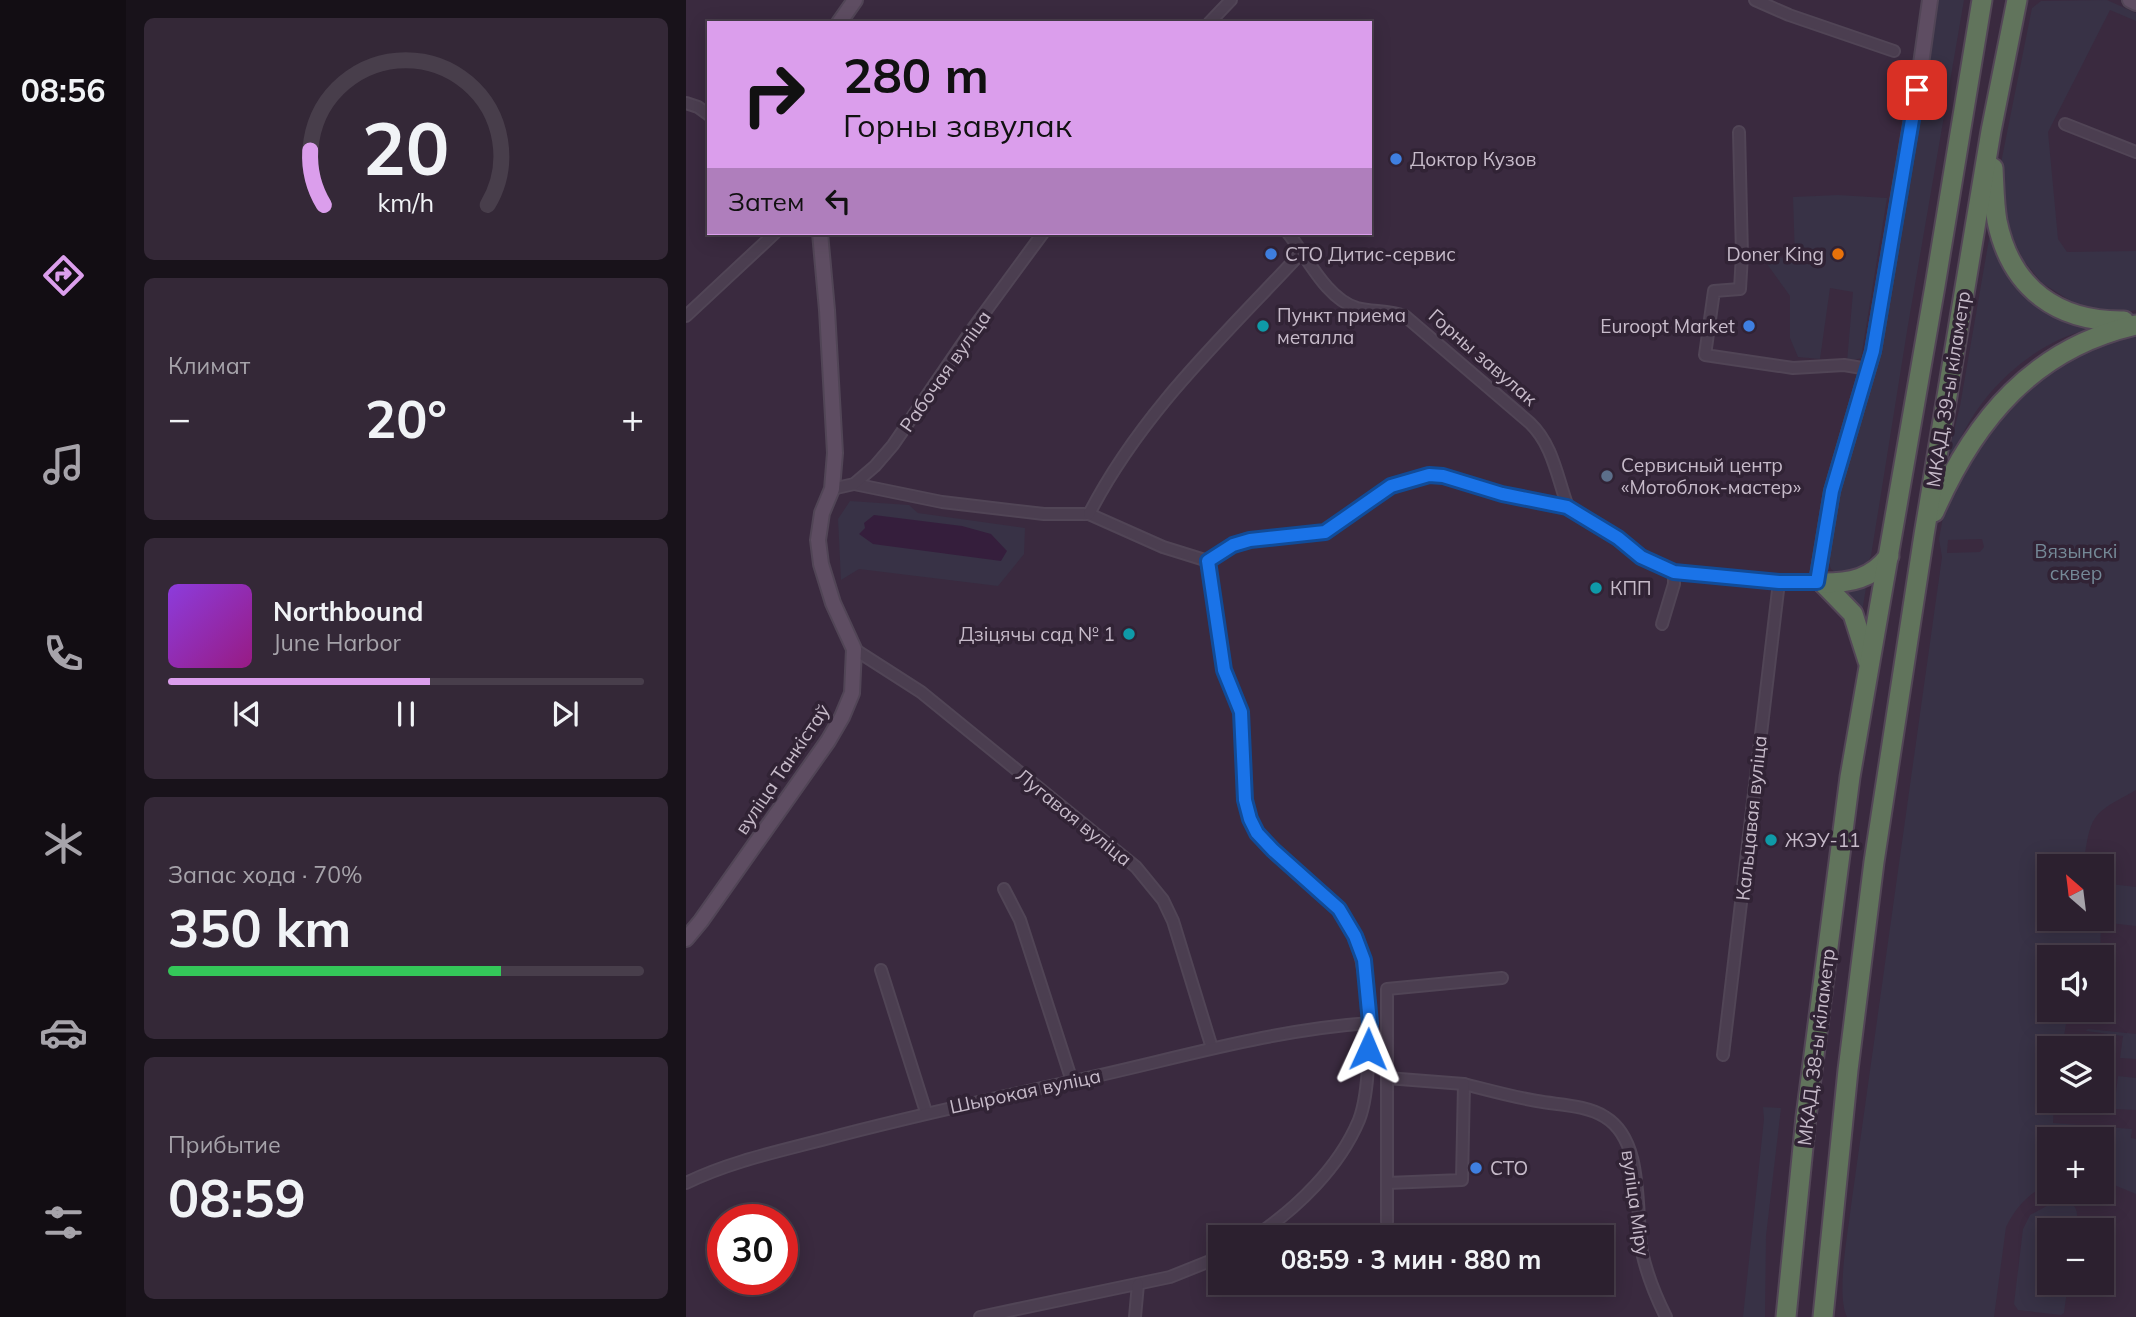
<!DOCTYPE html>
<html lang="ru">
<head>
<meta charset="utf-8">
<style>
  body { margin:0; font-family:Mulish,sans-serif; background:#342837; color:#f1f3f6; height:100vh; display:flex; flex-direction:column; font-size:26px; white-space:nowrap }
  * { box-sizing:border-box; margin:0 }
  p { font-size:23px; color:#a6a3aa }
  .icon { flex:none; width:38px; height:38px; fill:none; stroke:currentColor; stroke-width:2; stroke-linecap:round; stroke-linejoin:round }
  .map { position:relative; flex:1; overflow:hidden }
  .drawer { display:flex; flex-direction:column; gap:18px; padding:18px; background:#18121a; width:560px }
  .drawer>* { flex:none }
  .hud { position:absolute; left:21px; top:21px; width:665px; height:214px; border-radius:0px; box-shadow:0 4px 18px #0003,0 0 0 2px #483e4b; background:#db9eec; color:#111; overflow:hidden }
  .needle { width:46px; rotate:332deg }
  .tools { position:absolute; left:1351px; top:854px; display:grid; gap:14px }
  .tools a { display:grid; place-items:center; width:77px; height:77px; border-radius:0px; background:#2c202f; box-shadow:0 4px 18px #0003,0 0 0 2px #483e4b; font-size:35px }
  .speed { position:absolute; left:21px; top:1204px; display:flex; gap:14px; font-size:35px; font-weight:700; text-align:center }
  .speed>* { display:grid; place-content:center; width:91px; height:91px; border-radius:50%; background:#2c202f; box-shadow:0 4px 18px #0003,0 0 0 2px #483e4b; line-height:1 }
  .speed .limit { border:10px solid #d22; background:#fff; color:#111 }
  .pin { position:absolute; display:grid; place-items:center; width:60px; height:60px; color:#fff; margin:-30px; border-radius:14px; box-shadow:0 4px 10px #0006 }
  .me { position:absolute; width:77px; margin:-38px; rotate:1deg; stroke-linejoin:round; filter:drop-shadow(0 0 5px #0008) }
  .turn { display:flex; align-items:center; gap:24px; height:147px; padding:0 21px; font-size:32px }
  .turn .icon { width:91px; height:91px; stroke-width:2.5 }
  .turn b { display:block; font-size:49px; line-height:60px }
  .then { display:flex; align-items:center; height:66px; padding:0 21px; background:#0003; gap:14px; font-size:26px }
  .big { font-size:52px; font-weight:700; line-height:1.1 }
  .drawer .tile { flex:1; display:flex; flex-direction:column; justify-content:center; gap:10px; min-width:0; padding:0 24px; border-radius:10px; background:#342837 }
  .drawer .dial { align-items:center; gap:0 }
  .dial svg { height:182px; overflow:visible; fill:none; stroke:#483e4b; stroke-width:7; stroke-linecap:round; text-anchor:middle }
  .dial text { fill:#f1f3f6; stroke:none }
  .song { display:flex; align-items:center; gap:21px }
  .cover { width:84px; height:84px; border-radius:10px; background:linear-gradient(135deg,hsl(270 70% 55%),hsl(310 70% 35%)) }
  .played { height:7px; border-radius:4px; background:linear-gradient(90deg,#db9eec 55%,#483e4b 55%) }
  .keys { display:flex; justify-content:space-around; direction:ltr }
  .heat { display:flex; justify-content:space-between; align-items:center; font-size:38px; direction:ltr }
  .charge { height:10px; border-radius:5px; background:linear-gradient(90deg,#34c759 70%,#483e4b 0) }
  .trip { position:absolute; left:522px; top:1225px; width:406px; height:70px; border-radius:0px; background:#2c202f; box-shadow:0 4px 18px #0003,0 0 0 2px #483e4b; font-weight:700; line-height:70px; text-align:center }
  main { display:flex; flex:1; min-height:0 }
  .menu { display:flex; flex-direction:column; width:126px; justify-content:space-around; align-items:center; background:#120d13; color:#a6a3aa }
  .menu .icon { width:49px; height:49px }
  .menu .active { color:#db9eec }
  .menu b { font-size:32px; color:#f1f3f6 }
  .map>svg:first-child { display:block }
</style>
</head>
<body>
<main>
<nav class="menu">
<b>08:56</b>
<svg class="icon active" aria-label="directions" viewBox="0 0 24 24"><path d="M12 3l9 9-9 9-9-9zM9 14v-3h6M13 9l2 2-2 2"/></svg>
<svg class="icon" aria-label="music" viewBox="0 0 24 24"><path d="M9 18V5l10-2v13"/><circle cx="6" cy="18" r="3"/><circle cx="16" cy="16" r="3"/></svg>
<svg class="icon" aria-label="phone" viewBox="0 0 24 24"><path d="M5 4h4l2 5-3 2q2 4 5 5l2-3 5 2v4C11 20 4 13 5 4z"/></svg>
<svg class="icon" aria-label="climate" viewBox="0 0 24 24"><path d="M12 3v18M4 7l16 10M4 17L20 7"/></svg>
<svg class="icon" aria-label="car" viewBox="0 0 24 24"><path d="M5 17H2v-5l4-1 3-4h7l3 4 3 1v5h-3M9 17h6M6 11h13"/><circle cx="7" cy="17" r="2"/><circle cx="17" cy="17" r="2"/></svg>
<svg class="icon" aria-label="filters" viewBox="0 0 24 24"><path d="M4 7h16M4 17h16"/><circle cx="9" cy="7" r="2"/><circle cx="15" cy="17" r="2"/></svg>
</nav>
<section class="drawer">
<div class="tile dial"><svg viewBox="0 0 100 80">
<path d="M14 69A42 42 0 1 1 86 69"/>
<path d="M14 69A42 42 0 0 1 8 45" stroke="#db9eec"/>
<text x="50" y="56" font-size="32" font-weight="700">20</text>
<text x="50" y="72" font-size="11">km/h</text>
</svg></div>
<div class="tile"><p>Климат</p>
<div class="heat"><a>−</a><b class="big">20°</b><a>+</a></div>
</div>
<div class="tile">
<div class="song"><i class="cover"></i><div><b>Northbound</b><p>June Harbor</p></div></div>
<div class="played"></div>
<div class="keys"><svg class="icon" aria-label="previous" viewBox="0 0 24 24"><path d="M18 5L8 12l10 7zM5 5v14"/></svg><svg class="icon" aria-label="pause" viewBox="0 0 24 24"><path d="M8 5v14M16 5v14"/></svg><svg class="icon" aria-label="next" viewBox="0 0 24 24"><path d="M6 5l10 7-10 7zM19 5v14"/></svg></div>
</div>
<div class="tile"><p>Запас хода · 70%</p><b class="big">350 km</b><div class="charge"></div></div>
<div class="tile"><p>Прибытие</p><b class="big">08:59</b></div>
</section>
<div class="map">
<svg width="1450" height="1317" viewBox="0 0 1450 1317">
  <rect width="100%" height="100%" fill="#3a2a3f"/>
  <!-- green -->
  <g fill="#383246" fill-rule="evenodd">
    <path d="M1250 0H1278L1221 331 1185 556 1178 570 1151 574 1145 569 1141 558 1145 524 1159 469 1193 357Z"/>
    <path d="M1421 0 1450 13V21L1424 10 1362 132 1372 239 1381 252 1450 251V310L1445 311 1404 309 1388 303 1356 283 1337 260 1318 218 1313 173 1346 8 1355 1Z"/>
    <path d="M1152 195 1201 198 1175 358 1161 362 1167 292 1144 288 1134 359 1112 357 1104 338V296L1076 257 1109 258 1107 197Z"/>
    <path d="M1308 238 1310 245 1398 324 1400 330C1342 345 1286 399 1268 456L1263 451 1274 406 1303 239Z"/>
    <path d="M1450 330V790C1407 814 1405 812 1398 862L1405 866H1363V919H1416V883L1450 887V926L1415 922 1414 957H1363V1010H1408L1407 1024H1380L1376 1048H1363V1101H1368L1367 1123 1446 1129 1445 1138 1450 1139V1194L1416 1180V1139H1363V1184C1343 1193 1330 1207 1320 1227L1308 1317H1161C1150 1294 1162 1233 1165 1206L1256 557 1253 539 1259 506 1304 427 1365 367ZM1296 539 1298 547 1294 552 1261 553 1262 540Z"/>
    <path d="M164 501 223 505 232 513 339 528 338 554 312 586 173 569 155 580 152 519Z"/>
    <path d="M1178 587 1180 588 1176 612 1152 590Z"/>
    <path d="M1402 1029 1450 1034V1059L1434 1058 1437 1036 1400 1031Z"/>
    <path d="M1432 1076 1450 1078V1110L1428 1109Z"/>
    <path d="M1077 1107 1095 1108 1080 1236 1079 1317H1057L1078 1119Z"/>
    <path d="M1368 1202H1384C1394 1209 1391 1219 1389 1230H1363V1283H1382L1378 1313 1375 1315 1332 1310 1328 1304 1337 1229 1344 1215Z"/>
  </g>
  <!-- water -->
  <path fill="#351e3c" d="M188 515 276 526 305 534 321 551 315 561 187 544 173 534 179 528 178 523Z"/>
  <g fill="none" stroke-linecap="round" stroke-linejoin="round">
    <defs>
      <g id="street">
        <path d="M1069 0 1103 15 1208 51"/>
        <path d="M523 23 545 0"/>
        <path d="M0 103 12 107 23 115"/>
        <path d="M1379 124 1450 152"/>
        <path d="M1053 132 1056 255 1054 289 1028 291 1019 355 1107 368 1158 365 1182 369"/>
        <path d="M602 233C620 255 640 299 671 308 687 312 703 310 719 316L844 423C867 445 871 477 882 507"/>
        <path d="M0 316 89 233"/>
        <path d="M168 484 256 502 358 514H403L477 547 522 561"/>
        <path d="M146 489 168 484 189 466 207 445 285 331 357 233"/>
        <path d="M403 514C456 411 538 336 615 253"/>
        <path d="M522 561C527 596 529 632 537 666 541 683 554 698 556 716 560 748 552 791 564 821 581 860 629 878 654 910 674 938 678 967 681 1000 684 1031 684 1092 673 1120 653 1168 610 1209 568 1237"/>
        <path d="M522 561 547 545 564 540 639 532 705 486 743 475 757 476 816 494 882 507 932 538 955 557 988 572 1093 582H1131"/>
        <path d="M976 624 988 584V572"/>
        <path d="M168 649 235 692 450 867 477 900 487 921 526 1048"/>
        <path d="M318 889 334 920 386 1081"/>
        <path d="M195 970 240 1112"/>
        <path d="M1037 1055 1093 582"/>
        <path d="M778 1084C802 1090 827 1097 851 1101 872 1105 901 1105 919 1117 959 1141 949 1211 956 1252 961 1275 969 1295 980 1317"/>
        <path d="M0 1183C43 1162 90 1152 136 1140 218 1118 300 1100 383 1082 483 1061 581 1030 684 1023"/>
        <path d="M701 1183 776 1180 778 1084 701 1078"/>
        <path d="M701 1222V989L816 978"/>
        <path d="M294 1317 484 1277 534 1257"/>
        <path d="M449 1317 452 1284"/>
      </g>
      <g id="secondary">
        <path d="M1444 0 1450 3"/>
        <path d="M153 23 169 0"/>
        <path d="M1137 583 1131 582 1146 491 1187 351 1235 64 1244 0"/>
        <path d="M0 939 15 921 142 741 156 717 166 693 168 649 147 603 135 564 132 540 136 513 146 489 149 453 141 310 134 233"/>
      </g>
      <g id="highway">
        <path d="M1307 168C1308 185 1308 204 1311 221 1325 289 1372 322 1438 321"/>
        <path d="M1248 512C1289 419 1348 348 1450 325"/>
        <path d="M1137 583 1167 614 1182 661"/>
        <path d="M1137 583C1164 583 1186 579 1203 556"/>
        <path d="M1100 1317 1120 1117 1164 777 1249 286 1296 0"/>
        <path d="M1137 1317 1162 1070 1188 862 1238 535 1305 131 1331 0"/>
      </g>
    </defs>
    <!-- street casing -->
    <use href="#street" stroke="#514556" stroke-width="14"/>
    <!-- secondary casing -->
    <use href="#secondary" stroke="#514556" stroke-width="18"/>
    <!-- highway casing -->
    <use href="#highway" stroke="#534657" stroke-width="23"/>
    <!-- street -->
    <use href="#street" stroke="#4b3e50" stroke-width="10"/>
    <!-- secondary -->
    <use href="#secondary" stroke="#5e4d62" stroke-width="14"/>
    <!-- highway -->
    <use href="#highway" stroke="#61745c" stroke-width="19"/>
  </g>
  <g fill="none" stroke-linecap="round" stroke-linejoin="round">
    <defs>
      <path id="route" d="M682 1049 684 1023 678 960 669 936 653 909 587 850 571 833 564 819 559 800 555 712 538 670 522 561 547 545 564 540 639 532 705 486 743 475 757 476 816 494 881 507 932 538 955 557 988 572 1093 582H1131L1146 491 1187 351 1231 90"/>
    </defs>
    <!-- route casing -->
    <use href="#route" stroke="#114b97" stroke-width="18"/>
    <!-- route -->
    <use href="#route" stroke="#1a73e8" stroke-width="12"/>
  </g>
  <!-- markers -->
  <g fill="#3f7fe0" stroke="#312335" stroke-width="2.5">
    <circle cx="710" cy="159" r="7"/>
    <circle cx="585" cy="254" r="7"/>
    <circle cx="1063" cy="326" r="7"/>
    <circle cx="790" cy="1168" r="7"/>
  </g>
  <circle fill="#e8710a" stroke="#312335" stroke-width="2.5" cx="1152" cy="254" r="7"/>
  <g fill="#0f9aa8" stroke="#312335" stroke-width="2.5">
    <circle cx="577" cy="326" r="7"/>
    <circle cx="910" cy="588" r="7"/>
    <circle cx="443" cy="634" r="7"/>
    <circle cx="1085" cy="840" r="7"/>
  </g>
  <circle fill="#5c6f8a" stroke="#312335" stroke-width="2.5" cx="921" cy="476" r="7"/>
  <g text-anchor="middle" stroke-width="7" stroke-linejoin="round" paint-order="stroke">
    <!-- poi labels -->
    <g font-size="19" fill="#c7bbca" stroke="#312335" text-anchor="start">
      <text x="724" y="166">Доктор Кузов</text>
      <text x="599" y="261">СТО Дитис-сервис</text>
      <text x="1138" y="261" text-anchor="end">Doner King</text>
      <text x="591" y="322">Пункт приема<tspan x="591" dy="22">металла</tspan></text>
      <text x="1049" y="333" text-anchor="end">Euroopt Market</text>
      <text x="935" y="472">Сервисный центр<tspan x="935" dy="22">«Мотоблок-мастер»</tspan></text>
      <text x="924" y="595">КПП</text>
      <text x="429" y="641" text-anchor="end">Дзіцячы сад № 1</text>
      <text x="1099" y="847">ЖЭУ-11</text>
      <text x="804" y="1175">СТО</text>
    </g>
    <!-- street labels -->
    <g font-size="19" fill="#c7bbca" stroke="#312335">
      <text transform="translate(797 357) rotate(41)" y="7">Горны завулак</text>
      <text transform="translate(259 371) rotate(-55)" y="7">Рабочая вуліца</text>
      <text transform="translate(1262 389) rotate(-81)" y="7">МКАД, 39-ы кіламетр</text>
      <text transform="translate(96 769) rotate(-56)" y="7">вуліца Танкістаў</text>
      <text transform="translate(388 817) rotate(39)" y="7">Лугавая вуліца</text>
      <text transform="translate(1065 818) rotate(-84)" y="7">Кальцавая вуліца</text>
      <text transform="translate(1130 1047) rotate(-83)" y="7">МКАД, 38-ы кіламетр</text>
      <text transform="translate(339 1091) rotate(-12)" y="7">Шырокая вуліца</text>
      <text transform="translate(950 1203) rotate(82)" y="7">вуліца Міру</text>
    </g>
    <!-- park labels -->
    <g font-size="19" fill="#758997" stroke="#312335">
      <text x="1390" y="558">Вязынскі<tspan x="1390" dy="22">сквер</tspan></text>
    </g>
  </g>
</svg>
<div class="tools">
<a><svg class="needle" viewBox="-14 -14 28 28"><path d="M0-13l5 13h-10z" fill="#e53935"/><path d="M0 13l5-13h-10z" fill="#a6a3aa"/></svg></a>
<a><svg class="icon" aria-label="sound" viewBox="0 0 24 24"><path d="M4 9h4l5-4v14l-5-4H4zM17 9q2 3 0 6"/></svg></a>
<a><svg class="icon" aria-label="layers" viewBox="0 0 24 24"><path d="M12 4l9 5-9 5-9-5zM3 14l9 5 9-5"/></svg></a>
<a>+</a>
<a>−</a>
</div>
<div class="speed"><div class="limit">30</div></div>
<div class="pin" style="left:1231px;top:90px;background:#d93025"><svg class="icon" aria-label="arrive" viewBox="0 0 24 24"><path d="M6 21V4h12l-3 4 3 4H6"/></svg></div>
<svg class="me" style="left:682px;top:1049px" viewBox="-20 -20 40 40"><path d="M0-17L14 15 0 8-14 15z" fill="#1a73e8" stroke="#fff" stroke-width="4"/></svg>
<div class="trip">08:59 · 3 мин · 880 m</div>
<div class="hud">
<div class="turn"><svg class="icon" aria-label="right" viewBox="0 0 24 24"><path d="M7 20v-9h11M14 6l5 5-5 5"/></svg><div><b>280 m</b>Горны завулак</div></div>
<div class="then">Затем<svg class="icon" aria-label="left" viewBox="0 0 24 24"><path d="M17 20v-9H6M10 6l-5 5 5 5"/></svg></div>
</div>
</div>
</main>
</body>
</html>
